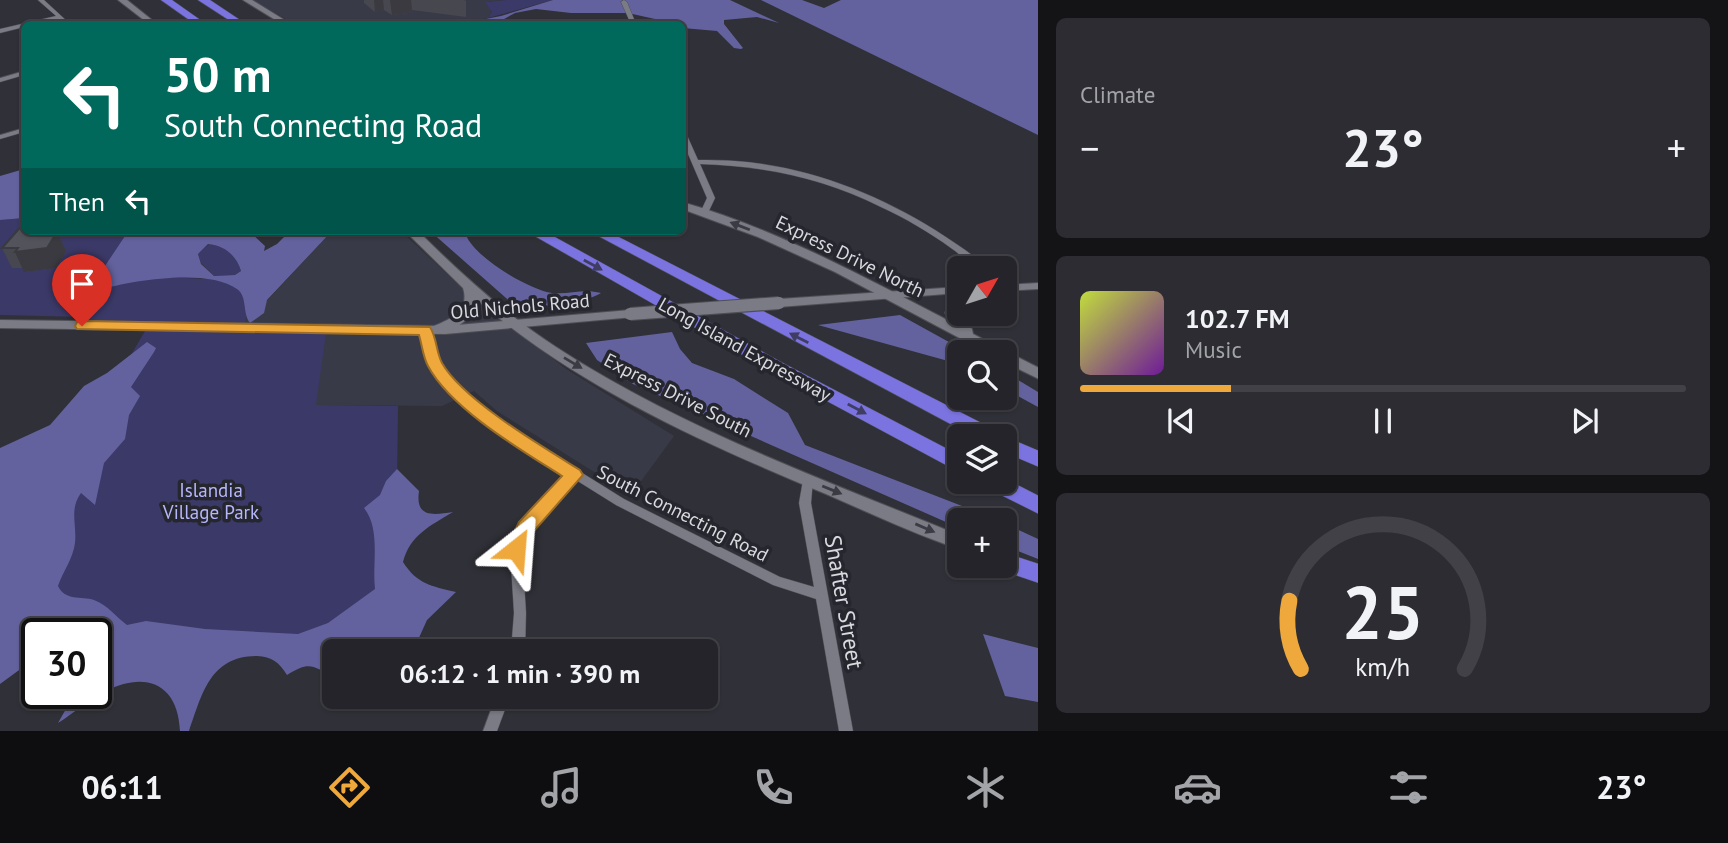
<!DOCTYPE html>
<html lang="en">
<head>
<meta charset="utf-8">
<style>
  body { margin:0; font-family:"PT Sans",sans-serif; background:#2c2c32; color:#f1f3f6; height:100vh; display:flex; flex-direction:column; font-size:26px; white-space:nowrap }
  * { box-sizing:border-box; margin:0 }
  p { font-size:23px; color:#a3a4a8 }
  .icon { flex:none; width:38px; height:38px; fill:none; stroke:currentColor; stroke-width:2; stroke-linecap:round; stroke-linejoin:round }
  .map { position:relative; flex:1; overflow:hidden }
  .details { display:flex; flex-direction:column; gap:18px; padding:18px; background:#141417; width:690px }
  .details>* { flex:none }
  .banner { position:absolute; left:21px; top:21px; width:665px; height:214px; border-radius:10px; box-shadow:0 2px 5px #0004,0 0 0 2px #414147; background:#00695c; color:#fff; overflow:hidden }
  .needle { width:46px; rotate:51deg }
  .tools { position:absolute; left:947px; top:256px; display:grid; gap:14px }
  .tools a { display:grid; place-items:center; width:70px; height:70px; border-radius:10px; background:#24242a; box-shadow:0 2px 5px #0004,0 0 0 2px #414147; font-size:35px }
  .speed { position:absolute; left:21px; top:618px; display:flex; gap:14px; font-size:35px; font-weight:700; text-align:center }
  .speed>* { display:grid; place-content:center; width:91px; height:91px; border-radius:50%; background:#24242a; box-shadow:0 2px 5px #0004,0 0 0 2px #414147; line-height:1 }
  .speed .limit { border:4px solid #111; border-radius:10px; background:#fff; color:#111 }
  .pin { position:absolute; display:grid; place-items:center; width:60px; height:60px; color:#fff; margin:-72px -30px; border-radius:50% 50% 50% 0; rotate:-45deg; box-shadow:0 0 7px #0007 }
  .pin .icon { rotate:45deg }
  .me { position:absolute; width:77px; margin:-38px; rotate:28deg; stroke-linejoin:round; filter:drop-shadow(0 0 5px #0008) }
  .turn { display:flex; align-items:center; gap:24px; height:147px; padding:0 28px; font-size:32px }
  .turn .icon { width:91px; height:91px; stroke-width:2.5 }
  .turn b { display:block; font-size:49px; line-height:60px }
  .then { display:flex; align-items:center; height:66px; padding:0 28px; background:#0003; gap:14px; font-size:26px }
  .big { font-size:52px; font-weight:600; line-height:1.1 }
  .details .tile { flex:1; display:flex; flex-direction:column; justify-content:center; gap:10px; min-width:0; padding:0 24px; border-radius:10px; background:#2c2c32 }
  .details .dial { align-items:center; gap:0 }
  .dial svg { height:182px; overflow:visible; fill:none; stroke:#414147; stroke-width:7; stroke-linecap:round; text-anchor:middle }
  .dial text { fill:#f1f3f6; stroke:none }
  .song { display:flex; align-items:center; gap:21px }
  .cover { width:84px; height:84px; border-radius:10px; background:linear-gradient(135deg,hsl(70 70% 55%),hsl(280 70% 35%)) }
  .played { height:7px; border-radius:4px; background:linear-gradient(90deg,#eea83c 25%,#414147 25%) }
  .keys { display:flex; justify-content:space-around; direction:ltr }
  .heat { display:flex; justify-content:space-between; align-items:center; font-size:38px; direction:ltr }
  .trip { position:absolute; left:322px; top:639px; width:396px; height:70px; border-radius:10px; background:#24242a; box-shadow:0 2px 5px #0004,0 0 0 2px #414147; font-weight:600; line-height:70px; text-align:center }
  .tab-bar { display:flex; height:112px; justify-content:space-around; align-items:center; background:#0e0e11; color:#a3a4a8 }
  .tab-bar .icon { width:49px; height:49px }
  .tab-bar .active { color:#eea83c }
  .tab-bar b { font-size:32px; color:#f1f3f6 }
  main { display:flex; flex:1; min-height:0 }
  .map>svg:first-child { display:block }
</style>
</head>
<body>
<main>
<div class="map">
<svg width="1039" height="731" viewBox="0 0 1039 731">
  <rect width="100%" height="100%" fill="#303038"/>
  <!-- built -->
  <g fill="#393a48">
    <path d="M252 0H506L486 2 492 12 488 18 460 24H295Z"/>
    <path d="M332 231H401L461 287 566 369 674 436 631 495 497 411 474 391 442 406 316 405 244 325 256 290 264 304Z"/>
  </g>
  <!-- green -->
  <g fill="#3b3967">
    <path d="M506 0H553L488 18 492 12 485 2Z"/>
    <path d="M24 218V231H181L146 235 117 275 255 281 256 290 244 325 327 326 316 405 398 406 395 651 96 634H37L0 577 148 326 78 325 82 317 0 315V220Z"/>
    <path d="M209 244C224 245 237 256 241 271L235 275 214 276 201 263 198 254Z"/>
  </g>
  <!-- forest -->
  <g fill="#63629e" fill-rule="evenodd">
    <path d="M553 0H730L779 23 757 17 724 20V24L743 48 741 49 734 48 717 31 683 28 682 24H663L655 19 628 13H571L536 9 515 13 495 24H460L501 16Z"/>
    <path d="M761 0H802L824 8 841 0H1038V135Z"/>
    <path d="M24 169V218L0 220V176Z"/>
    <path d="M181 231H249L265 246 264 251 277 244 290 231H332L267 300 264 313 250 323C242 313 248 297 237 289 209 268 131 280 99 290L93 284 125 236ZM208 244C224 245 237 256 241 271L235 275 214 276 201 264 198 254Z"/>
    <path d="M430 231H465C468 254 529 290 552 293 569 295 583 288 601 293 589 302 528 310 514 305Z"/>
    <path d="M900 315 967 352H959V364L818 325Z"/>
    <path d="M672 332 680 349 692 363 734 379 788 413 805 445 998 520H959V528L955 526 633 384 597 360 586 343Z"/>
    <path d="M147 342 156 348 154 352 131 387 140 396 129 415 125 439 104 463 95 505 81 493C69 509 77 525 75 543 73 559 63 571 58 586 65 601 81 596 94 600 108 605 116 617 127 625L146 621 205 629 298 634 328 623 375 589C372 564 381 529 364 508L380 495 386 481 397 469 419 491C415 518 433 515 453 512 430 526 410 535 403 562 417 584 431 586 456 592L427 620 413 651H334V676C312 667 311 660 287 675 279 662 272 657 257 656 210 656 202 694 189 731H180C178 683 145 670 104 692 88 700 74 713 58 723L75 693H96V634H37V657L0 684V448L50 425 84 386 107 373Z"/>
    <path d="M1005 372 1038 392V407L1005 389Z"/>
    <path d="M1004 523 1038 539V559L1005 546Z"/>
    <path d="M983 634 1038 648V702L1005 696Z"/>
  </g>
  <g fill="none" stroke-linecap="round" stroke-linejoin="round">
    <defs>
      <g id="minor">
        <path d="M38 0H44L70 24H65L59 19 32 24H24V27L0 33V29L56 16Z"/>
        <path d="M624 0 627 2 636 24H631L621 2Z"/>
        <path d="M24 71V75L0 82V78Z"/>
        <path d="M24 128V132L0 139V135Z"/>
        <path d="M682 129 685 131 698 160C710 160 723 160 735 161 806 166 876 193 935 230 953 242 972 253 987 268 985 268 978 268 977 267 968 264 959 253 951 248 929 232 905 218 881 207 823 178 765 166 700 164L715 198 707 215H701L700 213 707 198 682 140Z"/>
        <path d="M425 327 430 330 440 363 453 382 513 430 624 499 780 577 814 587 799 503 803 480 804 477 808 476 812 477 813 480 811 503 853 731H839L816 599 773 585 616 505 576 480 530 530 522 549 526 613 525 651H511L514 613 510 549 521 524 568 475 505 436 447 386 430 364 420 330Z"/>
        <path d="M496 696H510L497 731H483Z"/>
      </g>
      <g id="tertiary">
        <path d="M1039 283V289L1004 291V285Z"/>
        <path d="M959 287V293L779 307 773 303 779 299Z"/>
        <path d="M630 310 636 314 634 317 445 334 0 328V320L445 326Z"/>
      </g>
      <g id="secondary">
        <path d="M118 0H127L157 24H149Z"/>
        <path d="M243 0H252L291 24H282Z"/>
        <path d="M682 202C777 229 866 278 953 323L945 313 954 295 959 294V313L972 329 973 334 1039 368V379L1004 362V352H986L835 272 758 237 682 209Z"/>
        <path d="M405 231H418C460 273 505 314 556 347 680 428 822 479 959 535V549C914 534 870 513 826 494 703 443 580 388 478 301 474 318 450 336 432 333L430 330 432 327C451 319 470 311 463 288Z"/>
      </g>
      <g id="motorway">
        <path d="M161 0H172L206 24H195Z"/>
        <path d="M198 0H210L246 24H235Z"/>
        <path d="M526 231H544L781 362 959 455V472L769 370Z"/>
        <path d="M589 231H607L997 431 999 436H973Z"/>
        <path d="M1004 436 1039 451V467L1004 452Z"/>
        <path d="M1004 478 1039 496V514L985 487 982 481H1004Z"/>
        <path d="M1011 555 1039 564V583L1003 571 1001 565H1004V557Z"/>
      </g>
    </defs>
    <!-- minor casing -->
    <use href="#minor" stroke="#4e4e55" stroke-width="1"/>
    <!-- tertiary casing -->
    <use href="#tertiary" stroke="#4e4e55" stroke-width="2"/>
    <!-- secondary casing -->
    <use href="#secondary" stroke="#4e4e55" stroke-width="2"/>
    <!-- motorway casing -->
    <use href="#motorway" stroke="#4e4e55" stroke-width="1"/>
    <!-- minor -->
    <use href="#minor" fill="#7b7b85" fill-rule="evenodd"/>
    <!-- tertiary -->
    <use href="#tertiary" fill="#7b7b85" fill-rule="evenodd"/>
    <!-- secondary -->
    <use href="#secondary" fill="#7b7b85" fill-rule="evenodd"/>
    <!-- motorway -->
    <use href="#motorway" fill="#7b74e0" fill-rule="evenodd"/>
    <defs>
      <path id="tertiary-bridge" d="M630 314 779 303"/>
    </defs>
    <!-- tertiary-bridge casing -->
    <use href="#tertiary-bridge" stroke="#4e4e55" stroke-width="14" stroke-linecap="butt"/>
    <!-- tertiary-bridge -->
    <use href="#tertiary-bridge" stroke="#7b7b85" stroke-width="12"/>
  </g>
  <!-- wall -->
  <g fill="#47474f">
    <path d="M364 0H464L466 1V17L412 10 409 13 392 15 384 10 375 12 364 3Z"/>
    <path d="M52 232H57L66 251 56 268 24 272 23 268H12L2 248Z"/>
  </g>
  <!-- shaded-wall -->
  <g fill="#3a3a40">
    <path d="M374 0H383L384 10 375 12Z"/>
    <path d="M390 0H411L412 10 409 13 392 15Z"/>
    <path d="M42 231H51L54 237 57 232 66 251 56 268 24 272 15 252Z"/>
  </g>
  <!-- building -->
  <path fill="#53535c" stroke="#3a3a40" stroke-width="2" d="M24 223V231L57 232 47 248 15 252 18 248H2Z"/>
  <!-- one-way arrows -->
  <defs><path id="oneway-solid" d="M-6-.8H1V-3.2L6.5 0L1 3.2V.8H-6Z" transform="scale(1.75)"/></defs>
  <g fill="#3b3b44">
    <use href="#oneway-solid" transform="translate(740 226) rotate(-159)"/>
    <use href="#oneway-solid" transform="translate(573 363) rotate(31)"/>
    <use href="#oneway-solid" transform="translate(832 490) rotate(22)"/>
    <use href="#oneway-solid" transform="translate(925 528) rotate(23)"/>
  </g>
  <g fill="#403d63">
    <use href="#oneway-solid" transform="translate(593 265) rotate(29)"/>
    <use href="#oneway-solid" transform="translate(799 338) rotate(-153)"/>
    <use href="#oneway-solid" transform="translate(857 409) rotate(28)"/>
  </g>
  <!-- route -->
  <path fill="#eea83c" stroke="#9b6d27" stroke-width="2" d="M82 321 430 327C437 338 436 352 442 363 463 400 543 447 580 470L583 475 533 532 523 555 516 557 509 555 506 549 519 522 562 476C521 450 451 409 428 366 423 357 422 345 419 335L77 329 75 326 77 322Z"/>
  <g text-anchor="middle" stroke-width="7" stroke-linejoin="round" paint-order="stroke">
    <!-- street labels -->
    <g font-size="19" fill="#d9d9df" stroke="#26262e">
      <text transform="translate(850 256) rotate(26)" y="7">Express Drive North</text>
      <text transform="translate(520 306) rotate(-5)" y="7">Old Nichols Road</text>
      <text transform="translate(745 349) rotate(29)" y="7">Long Island Expressway</text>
      <text transform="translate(678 395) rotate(27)" y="7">Express Drive South</text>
      <text transform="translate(683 513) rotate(27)" y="7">South Connecting Road</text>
    </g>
    <!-- park labels -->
    <g font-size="19" fill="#b6b6fd" stroke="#26262e">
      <text x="211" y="497">Islandia<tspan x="211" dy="22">Village Park</tspan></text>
    </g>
    <!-- near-street labels -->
    <g font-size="23" fill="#d9d9df" stroke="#26262e">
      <text transform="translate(844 602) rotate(80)" y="8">Shafter Street</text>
    </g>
  </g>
</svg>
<div class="tools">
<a><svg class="needle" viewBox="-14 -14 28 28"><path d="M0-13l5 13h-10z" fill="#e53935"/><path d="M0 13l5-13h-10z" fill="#a3a4a8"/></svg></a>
<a><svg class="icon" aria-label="search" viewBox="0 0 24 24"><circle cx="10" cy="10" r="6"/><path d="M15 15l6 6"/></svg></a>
<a><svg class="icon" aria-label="layers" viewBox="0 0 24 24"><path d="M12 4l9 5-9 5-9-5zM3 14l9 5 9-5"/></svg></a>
<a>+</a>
</div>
<div class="speed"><div class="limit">30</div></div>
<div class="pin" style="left:82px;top:326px;background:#d93025"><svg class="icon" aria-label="arrive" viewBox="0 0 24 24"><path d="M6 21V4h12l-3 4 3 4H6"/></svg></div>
<svg class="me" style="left:516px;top:549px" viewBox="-20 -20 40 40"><path d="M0-17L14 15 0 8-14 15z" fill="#eea83c" stroke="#fff" stroke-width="4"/></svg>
<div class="trip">06:12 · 1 min · 390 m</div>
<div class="banner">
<div class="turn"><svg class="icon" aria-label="left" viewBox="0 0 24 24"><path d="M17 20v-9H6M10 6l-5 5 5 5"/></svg><div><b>50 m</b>South Connecting Road</div></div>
<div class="then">Then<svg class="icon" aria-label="left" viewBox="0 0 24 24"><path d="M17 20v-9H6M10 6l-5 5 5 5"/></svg></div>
</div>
</div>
<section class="details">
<div class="tile"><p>Climate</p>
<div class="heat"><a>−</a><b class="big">23°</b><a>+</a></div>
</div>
<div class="tile">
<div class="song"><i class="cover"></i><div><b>102.7 FM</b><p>Music</p></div></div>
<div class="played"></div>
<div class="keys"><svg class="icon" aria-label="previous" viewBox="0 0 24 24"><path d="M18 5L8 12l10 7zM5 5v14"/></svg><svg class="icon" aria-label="pause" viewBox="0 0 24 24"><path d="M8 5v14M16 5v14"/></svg><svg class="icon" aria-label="next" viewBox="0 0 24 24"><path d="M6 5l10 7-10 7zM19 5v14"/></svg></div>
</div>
<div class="tile dial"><svg viewBox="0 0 100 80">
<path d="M14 69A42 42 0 1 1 86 69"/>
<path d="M14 69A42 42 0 0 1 9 39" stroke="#eea83c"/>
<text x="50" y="56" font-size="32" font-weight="700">25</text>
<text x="50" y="72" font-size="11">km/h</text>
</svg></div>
</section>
</main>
<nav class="tab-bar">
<b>06:11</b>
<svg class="icon active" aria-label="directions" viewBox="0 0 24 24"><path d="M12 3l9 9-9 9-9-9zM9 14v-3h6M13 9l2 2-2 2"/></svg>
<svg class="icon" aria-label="music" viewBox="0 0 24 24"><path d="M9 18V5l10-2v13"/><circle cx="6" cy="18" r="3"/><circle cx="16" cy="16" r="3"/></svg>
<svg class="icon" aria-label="phone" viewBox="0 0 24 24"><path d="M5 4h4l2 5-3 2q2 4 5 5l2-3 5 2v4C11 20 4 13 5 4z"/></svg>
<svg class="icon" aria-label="climate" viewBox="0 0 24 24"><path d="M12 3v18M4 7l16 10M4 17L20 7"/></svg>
<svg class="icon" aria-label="car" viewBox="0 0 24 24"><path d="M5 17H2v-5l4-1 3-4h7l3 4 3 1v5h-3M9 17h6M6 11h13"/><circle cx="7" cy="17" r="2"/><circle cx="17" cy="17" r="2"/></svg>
<svg class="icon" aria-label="filters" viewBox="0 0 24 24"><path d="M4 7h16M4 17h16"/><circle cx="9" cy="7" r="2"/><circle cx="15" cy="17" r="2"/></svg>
<b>23°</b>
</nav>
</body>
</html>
